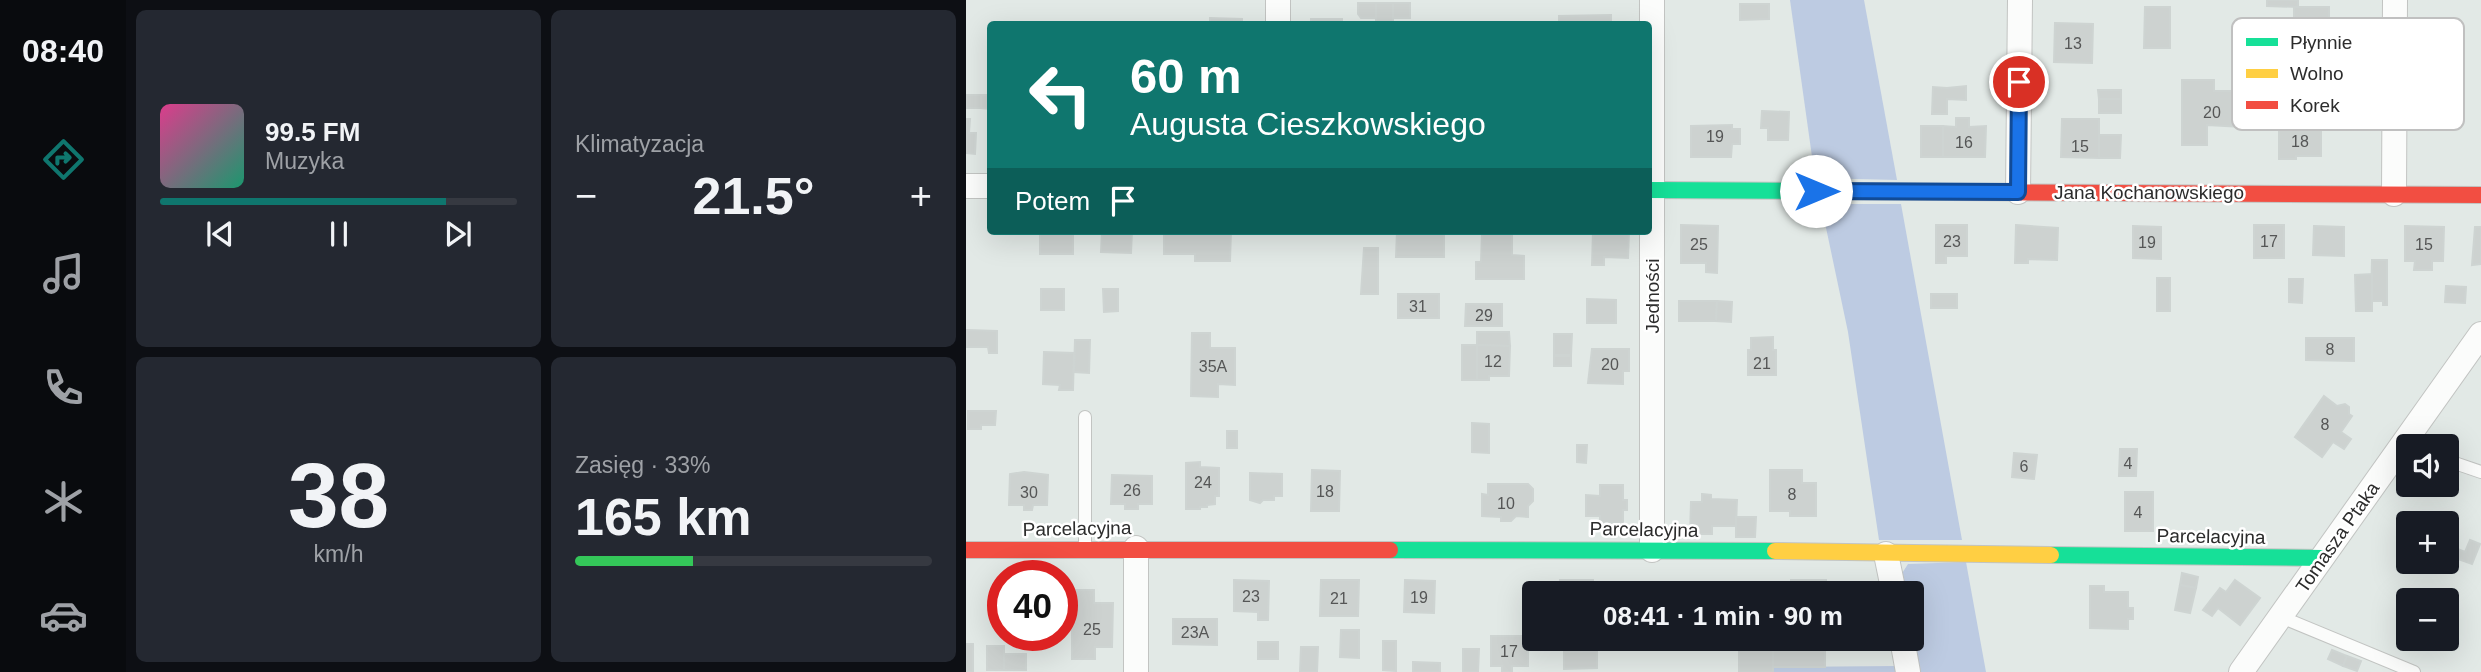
<!DOCTYPE html>
<html lang="pl">
<head>
<meta charset="utf-8">
<style>
  body { margin:0; font-family:Helvetica,sans-serif; background:#242831; color:#f1f3f6; height:100vh; display:flex; flex-direction:column; font-size:26px; white-space:nowrap }
  * { box-sizing:border-box; margin:0 }
  p { font-size:23px; color:#9ea1a6 }
  .icon { flex:none; width:38px; height:38px; fill:none; stroke:currentColor; stroke-width:2; stroke-linecap:round; stroke-linejoin:round }
  .map { position:relative; flex:1; overflow:hidden }
  .side { display:flex; flex-direction:column; gap:10px; padding:10px; background:#0d0f14; width:840px }
  .side>* { flex:none }
  .guide { position:absolute; left:21px; top:21px; width:665px; height:214px; border-radius:7px; box-shadow:0 7px 28px #0002; background:#0f766e; color:#fff; overflow:hidden }
  .buttons { position:absolute; left:1430px; top:434px; display:grid; gap:14px }
  .buttons a { display:grid; place-items:center; width:63px; height:63px; border-radius:7px; background:#171b24; box-shadow:0 7px 28px #0002; font-size:35px }
  .speed { position:absolute; left:21px; top:560px; display:flex; gap:14px; font-size:35px; font-weight:700; text-align:center }
  .speed>* { display:grid; place-content:center; width:91px; height:91px; border-radius:50%; background:#171b24; box-shadow:0 7px 28px #0002; line-height:1 }
  .speed .limit { border:10px solid #d22; background:#fff; color:#111 }
  .pin { position:absolute; display:grid; place-items:center; width:60px; height:60px; color:#fff; margin:-30px; border:4px solid #fff; border-radius:50%; box-shadow:0 2px 7px #0007 }
  .me { position:absolute; width:77px; margin:-38px; rotate:90deg; stroke-linejoin:round; filter:drop-shadow(0 0 5px #0008) }
  .turn { display:flex; align-items:center; gap:24px; height:147px; padding:0 28px; font-size:32px }
  .turn .icon { width:91px; height:91px; stroke-width:2.5 }
  .turn b { display:block; font-size:49px; line-height:60px }
  .then { display:flex; align-items:center; height:66px; padding:0 28px; background:#0003; gap:14px; font-size:26px }
  .big { font-size:52px; font-weight:700; line-height:1.1 }
  .side .tile { flex:1; display:flex; flex-direction:column; justify-content:center; gap:10px; min-width:0; padding:0 24px; border-radius:10px; background:#242831 }
  .side .dial { align-items:center; gap:0 }
  .dial b { font-size:91px; line-height:1 }
  .song { display:flex; align-items:center; gap:21px }
  .cover { width:84px; height:84px; border-radius:10px; background:linear-gradient(135deg,hsl(330 70% 55%),hsl(160 70% 35%)) }
  .played { height:7px; border-radius:4px; background:linear-gradient(90deg,#0f766e 80%,#363941 80%) }
  .keys { display:flex; justify-content:space-around; direction:ltr }
  .heat { display:flex; justify-content:space-between; align-items:center; font-size:38px; direction:ltr }
  .charge { height:10px; border-radius:5px; background:linear-gradient(90deg,#34c759 33%,#363941 0) }
  .side .tiles { flex:1; display:grid; gap:10px; grid-template-columns:repeat(2,1fr) }
  .trip { position:absolute; left:556px; top:581px; width:402px; height:70px; border-radius:7px; background:#171b24; box-shadow:0 7px 28px #0002; font-weight:700; line-height:70px; text-align:center }
  main { display:flex; flex:1; min-height:0 }
  .tab-bar { display:flex; flex-direction:column; width:126px; justify-content:space-around; align-items:center; background:#090b0e; color:#9ea1a6 }
  .tab-bar .icon { width:49px; height:49px }
  .tab-bar .selected { color:#0f766e }
  .tab-bar b { font-size:32px; color:#f1f3f6 }
  .map>svg:first-child { display:block }
</style>
</head>
<body>
<main>
<nav class="tab-bar">
<b>08:40</b>
<svg class="icon selected" aria-label="directions" viewBox="0 0 24 24"><path d="M12 3l9 9-9 9-9-9zM9 14v-3h6M13 9l2 2-2 2"/></svg>
<svg class="icon" aria-label="music" viewBox="0 0 24 24"><path d="M9 18V5l10-2v13"/><circle cx="6" cy="18" r="3"/><circle cx="16" cy="16" r="3"/></svg>
<svg class="icon" aria-label="phone" viewBox="0 0 24 24"><path d="M5 4h4l2 5-3 2q2 4 5 5l2-3 5 2v4C11 20 4 13 5 4z"/></svg>
<svg class="icon" aria-label="climate" viewBox="0 0 24 24"><path d="M12 3v18M4 7l16 10M4 17L20 7"/></svg>
<svg class="icon" aria-label="car" viewBox="0 0 24 24"><path d="M5 17H2v-5l4-1 3-4h7l3 4 3 1v5h-3M9 17h6M6 11h13"/><circle cx="7" cy="17" r="2"/><circle cx="17" cy="17" r="2"/></svg>
</nav>
<section class="side">
<div class="tiles">
<div class="tile">
<div class="song"><i class="cover"></i><div><b>99.5 FM</b><p>Muzyka</p></div></div>
<div class="played"></div>
<div class="keys"><svg class="icon" aria-label="previous" viewBox="0 0 24 24"><path d="M18 5L8 12l10 7zM5 5v14"/></svg><svg class="icon" aria-label="pause" viewBox="0 0 24 24"><path d="M8 5v14M16 5v14"/></svg><svg class="icon" aria-label="next" viewBox="0 0 24 24"><path d="M6 5l10 7-10 7zM19 5v14"/></svg></div>
</div>
<div class="tile"><p>Klimatyzacja</p>
<div class="heat"><a>−</a><b class="big">21.5°</b><a>+</a></div>
</div>
<div class="tile dial"><b>38</b><p>km/h</p></div>
<div class="tile"><p>Zasięg · 33%</p><b class="big">165 km</b><div class="charge"></div></div>
</div>
</section>
<div class="map">
<svg width="1515" height="672" viewBox="0 0 1515 672">
  <rect width="100%" height="100%" fill="#e2e9e6"/>
  <!-- green -->
  <g fill="#bdcbe2">
    <path d="M824 0H898L931 180 849 178Z"/>
    <path d="M855 204H935L996 540H913L882 332Z"/>
    <path d="M1000 562 1020 672H951L947 639V593H936L933 578 942 564Z"/>
    <path d="M932 666 933 672H807V667Z"/>
  </g>
  <!-- building -->
  <g fill="#cdd2d0" stroke="#ced4d2" stroke-width="2">
    <path d="M1301 0H1332V7L1301 6Z"/>
    <path d="M392 3H410V18H395L392 14Z"/>
    <rect x="410" y="3" width="17" height="21"/>
    <rect x="427" y="3" width="17" height="15"/>
    <path d="M774 4H803V19L774 20Z"/>
    <path d="M1179 7H1204V48H1178Z"/>
    <rect x="1328" y="7" width="35" height="21"/>
    <path d="M645 15V24H593V16Z"/>
    <path d="M244 18 276 19V24H244Z"/>
    <rect x="345" y="19" width="31" height="5"/>
    <path d="M1089 23 1127 24 1126 63 1088 62Z"/>
    <path d="M1216 80H1248V91H1266V99H1276V127L1241 125V145H1216Z"/>
    <path d="M1000 86V100L981 99V114H966L967 87 981 88Z"/>
    <path d="M1132 90H1155V99H1133Z"/>
    <rect x="0" y="95" width="15" height="13"/>
    <path d="M15 95H24V109L15 108Z"/>
    <rect x="1133" y="99" width="22" height="14"/>
    <path d="M796 111 823 112 822 140H802V128H795Z"/>
    <path d="M990 118H1003V127L1020 126 1019 157H977V126L990 127Z"/>
    <path d="M0 119H4L3 133H10L9 154 0 153Z"/>
    <path d="M1096 119H1133V158L1095 157Z"/>
    <path d="M766 125V129H774V144H766L765 157H725V126Z"/>
    <rect x="955" y="126" width="22" height="31"/>
    <path d="M1313 127H1355V156H1330V159H1313Z"/>
    <path d="M1133 135H1155L1154 158H1133Z"/>
    <path d="M715 225 752 226 751 273 740 272V263H715Z"/>
    <path d="M970 225H1001V256H980V263H970Z"/>
    <path d="M1050 225 1092 228 1091 260 1062 259V263H1049Z"/>
    <rect x="1288" y="225" width="30" height="33"/>
    <path d="M1167 226 1195 227V259L1167 258Z"/>
    <path d="M1348 226 1378 227V256L1347 255Z"/>
    <path d="M1439 226 1478 227 1477 261H1466V270H1448L1449 261H1439Z"/>
    <path d="M1509 227H1515V264L1506 265Z"/>
    <rect x="74" y="231" width="33" height="23"/>
    <path d="M136 231H166L165 253 135 252Z"/>
    <path d="M198 231H265L264 261H229V254H198Z"/>
    <path d="M431 231H478V257H430Z"/>
    <path d="M627 231H663L662 258 638 257V265H626Z"/>
    <path d="M516 233H546V255L558 256V279H510V262H515Z"/>
    <path d="M398 248H412V294H395Z"/>
    <path d="M1406 260H1421V305H1417V301H1405Z"/>
    <path d="M1406 274V311H1390L1389 275Z"/>
    <rect x="1191" y="278" width="13" height="33"/>
    <path d="M1323 279H1337L1336 303 1323 302Z"/>
    <path d="M1480 286 1500 287 1499 303 1479 302Z"/>
    <rect x="75" y="289" width="23" height="21"/>
    <path d="M137 289H152V311L138 312Z"/>
    <rect x="432" y="294" width="41" height="24"/>
    <rect x="965" y="294" width="26" height="14"/>
    <path d="M621 299 650 300V323H621Z"/>
    <path d="M713 301H751L750 321H713Z"/>
    <path d="M751 301 766 302 765 322 750 321Z"/>
    <path d="M500 304H536V326H499Z"/>
    <path d="M1 330 31 331V353H23L22 347H1Z"/>
    <path d="M511 332H543L544 346 511 345Z"/>
    <path d="M226 333H244V348H269V385L252 384V397L225 396Z"/>
    <path d="M588 334H606L605 355H588Z"/>
    <path d="M807 337V350H810V375H782V350H785V338Z"/>
    <path d="M1340 338H1388V361L1340 360Z"/>
    <path d="M109 340H124L123 373 108 372Z"/>
    <rect x="496" y="345" width="15" height="35"/>
    <path d="M511 345 544 346 543 376H523V380H511Z"/>
    <path d="M626 349H663V371H657V384L622 383Z"/>
    <path d="M78 352 108 353 107 390H93L94 385 77 384Z"/>
    <rect x="588" y="356" width="17" height="10"/>
    <path d="M1358 396 1371 406 1379 404 1383 407V414L1386 416 1375 432 1385 439 1378 449 1367 442 1356 457 1329 437Z"/>
    <path d="M2 411H30L29 425H15V429H2Z"/>
    <path d="M506 423 523 424V453L506 452Z"/>
    <rect x="261" y="431" width="10" height="17"/>
    <path d="M611 445H621L620 463 611 462Z"/>
    <path d="M1154 449H1171L1170 476H1153Z"/>
    <path d="M1048 453 1071 455 1068 479 1046 477Z"/>
    <path d="M234 462V467L253 468V496H249V504L241 505V507H234V509H220V463Z"/>
    <path d="M346 470 374 471 373 511H345Z"/>
    <path d="M804 470H836V483H850V516H824V511H804Z"/>
    <path d="M58 472 82 475 81 505H67L66 510H58V505H43L44 474Z"/>
    <path d="M284 473 316 474V496H308V500H297L294 503 284 500Z"/>
    <path d="M146 475 186 476V504H172V509H159V504H145Z"/>
    <path d="M522 484H562L567 489V501L562 506V517L550 516 545 521H535V517L516 516V494L522 495Z"/>
    <path d="M634 485H657V500H661V510H657V523H634V516H620V495L634 496Z"/>
    <rect x="1159" y="492" width="28" height="39"/>
    <path d="M736 494 745 495V499L771 500 770 526H746V534H724L725 502H736Z"/>
    <path d="M770 517H790L789 537H770Z"/>
    <path d="M1504 540 1514 544 1506 564 1489 558 1492 549 1499 552Z"/>
    <path d="M1216 573 1232 577 1230 588 1214 585Z"/>
    <path d="M268 580 303 581 302 620H292V612L268 611Z"/>
    <path d="M355 580H393L392 616H354Z"/>
    <path d="M439 580 469 581 468 613 438 612Z"/>
    <path d="M594 580H627V593H593Z"/>
    <rect x="825" y="580" width="35" height="13"/>
    <path d="M1269 580 1294 598 1274 625 1252 608 1246 616 1237 610 1254 588 1260 592Z"/>
    <path d="M1214 585 1230 588 1224 613 1209 610Z"/>
    <path d="M1124 586H1138V592H1162V608H1167V619H1162V629L1124 628Z"/>
    <path d="M106 590H128V603H147L146 647H129V659H106Z"/>
    <path d="M207 619H251V645L207 644Z"/>
    <path d="M375 630H393V658L374 657Z"/>
    <path d="M525 636H562V666H546V672H536V666H525Z"/>
    <path d="M417 641H430V671L417 670Z"/>
    <rect x="292" y="642" width="20" height="17"/>
    <rect x="0" y="644" width="7" height="28"/>
    <rect x="773" y="644" width="34" height="28"/>
    <rect x="807" y="644" width="52" height="23"/>
    <rect x="21" y="646" width="17" height="24"/>
    <path d="M335 647H352L351 672H334Z"/>
    <path d="M497 649H513L512 672H497Z"/>
    <path d="M1366 650 1381 656 1377 666 1362 659Z"/>
    <path d="M631 651V668L598 669V652Z"/>
    <rect x="38" y="654" width="22" height="16"/>
    <path d="M1381 656 1395 661 1391 671 1377 666Z"/>
    <path d="M447 662 474 663V672H447Z"/>
  </g>
  <g fill="none" stroke-linecap="round" stroke-linejoin="round">
    <defs>
      <g id="lane">
        <path d="M1480 460 1515 472"/>
        <path d="M119 548V417"/>
        <path d="M1315 617 1448 672"/>
      </g>
      <g id="street">
        <path d="M312 24V0"/>
        <path d="M0 186H24"/>
        <path d="M1052 192 1054 0"/>
        <path d="M1428 194 1429 0"/>
        <path d="M686 550V0"/>
        <path d="M920 554 928 593"/>
        <path d="M936 639 942 672"/>
        <path d="M170 672V548"/>
        <path d="M1275 672 1515 334"/>
      </g>
      <g id="fast">
        <path d="M682 190 984 192"/>
        <path d="M424 550 809 551"/>
        <path d="M1085 555 1356 558"/>
      </g>
      <path id="slow" d="M809 551 1085 555"/>
      <g id="jam">
        <path d="M984 192 1515 195"/>
        <path d="M0 550H424"/>
      </g>
    </defs>
    <!-- lane casing -->
    <use href="#lane" stroke="#c2c4c2" stroke-width="14"/>
    <!-- street casing -->
    <use href="#street" stroke="#c2c4c2" stroke-width="26"/>
    <!-- fast casing -->
    <use href="#fast" stroke="#c2c4c2" stroke-width="18"/>
    <!-- slow casing -->
    <use href="#slow" stroke="#c2c4c2" stroke-width="18"/>
    <!-- jam casing -->
    <use href="#jam" stroke="#c2c4c2" stroke-width="18"/>
    <!-- lane -->
    <use href="#lane" stroke="#fbfcfb" stroke-width="12"/>
    <!-- street -->
    <use href="#street" stroke="#fbfcfb" stroke-width="24"/>
    <!-- fast -->
    <use href="#fast" stroke="#16e098" stroke-width="16"/>
    <!-- slow -->
    <use href="#slow" stroke="#ffcf43" stroke-width="16"/>
    <!-- jam -->
    <use href="#jam" stroke="#f24e42" stroke-width="16"/>
  </g>
  <g fill="none" stroke-linecap="round" stroke-linejoin="round">
    <defs>
      <path id="route" d="M850 191 1052 192 1053 82"/>
    </defs>
    <!-- route casing -->
    <use href="#route" stroke="#114b97" stroke-width="18"/>
    <!-- route -->
    <use href="#route" stroke="#1a73e8" stroke-width="12"/>
  </g>
  <g text-anchor="middle" stroke-width="5" stroke-linejoin="round" paint-order="stroke">
    <!-- number labels -->
    <g font-size="16" fill="#555656">
      <text x="1107" y="49">13</text>
      <text x="1246" y="118">20</text>
      <text x="749" y="142">19</text>
      <text x="1334" y="147">18</text>
      <text x="998" y="148">16</text>
      <text x="1114" y="152">15</text>
      <text x="986" y="247">23</text>
      <text x="1303" y="247">17</text>
      <text x="1181" y="248">19</text>
      <text x="733" y="250">25</text>
      <text x="1458" y="250">15</text>
      <text x="452" y="312">31</text>
      <text x="518" y="321">29</text>
      <text x="1364" y="355">8</text>
      <text x="527" y="367">12</text>
      <text x="796" y="369">21</text>
      <text x="644" y="370">20</text>
      <text x="247" y="372">35A</text>
      <text x="1359" y="430">8</text>
      <text x="1162" y="469">4</text>
      <text x="1058" y="472">6</text>
      <text x="237" y="488">24</text>
      <text x="166" y="496">26</text>
      <text x="359" y="497">18</text>
      <text x="63" y="498">30</text>
      <text x="826" y="500">8</text>
      <text x="540" y="509">10</text>
      <text x="1172" y="518">4</text>
      <text x="285" y="602">23</text>
      <text x="453" y="603">19</text>
      <text x="373" y="604">21</text>
      <text x="126" y="635">25</text>
      <text x="229" y="638">23A</text>
      <text x="543" y="657">17</text>
    </g>
    <!-- street labels -->
    <g font-size="19" fill="#2c2c2c" stroke="#fff">
      <text x="1183" y="199">Jana Kochanowskiego</text>
      <text transform="translate(686 296) rotate(-90)" y="7">Jedności</text>
      <text transform="translate(111 528) rotate(-1)" y="7">Parcelacyjna</text>
      <text transform="translate(678 529) rotate(1)" y="7">Parcelacyjna</text>
      <text transform="translate(1245 536) rotate(1)" y="7">Parcelacyjna</text>
      <text transform="translate(1371 537) rotate(-55)" y="7">Tomasza Ptaka</text>
    </g>
  </g>
  <!-- legend -->
  <rect x="1266" y="18" width="232" height="112" rx="10" fill="#fff" stroke="#c0c0c0" stroke-width="2"/>
  <rect x="1280" y="38" width="32" height="8" fill="#16e098"/>
  <rect x="1280" y="69" width="32" height="9" fill="#ffcf43"/>
  <rect x="1280" y="101" width="32" height="8" fill="#f24e42"/>
  <g font-size="19" fill="#2c2c2c">
    <text x="1324" y="49">Płynnie</text>
    <text x="1324" y="80">Wolno</text>
    <text x="1324" y="112">Korek</text>
  </g>
</svg>
<div class="buttons">
<a><svg class="icon" aria-label="sound" viewBox="0 0 24 24"><path d="M4 9h4l5-4v14l-5-4H4zM17 9q2 3 0 6"/></svg></a>
<a>+</a>
<a>−</a>
</div>
<div class="speed"><div class="limit">40</div></div>
<div class="pin" style="left:1053px;top:82px;background:#d93025"><svg class="icon" aria-label="arrive" viewBox="0 0 24 24"><path d="M6 21V4h12l-3 4 3 4H6"/></svg></div>
<svg class="me" style="left:850px;top:191px" viewBox="-20 -20 40 40"><circle r="19" fill="#fff"/><path d="M0-13L10 11 0 6-10 11z" fill="#1a73e8"/></svg>
<div class="trip">08:41 · 1 min · 90 m</div>
<div class="guide">
<div class="turn"><svg class="icon" aria-label="left" viewBox="0 0 24 24"><path d="M17 20v-9H6M10 6l-5 5 5 5"/></svg><div><b>60 m</b>Augusta Cieszkowskiego</div></div>
<div class="then">Potem<svg class="icon" aria-label="arrive" viewBox="0 0 24 24"><path d="M6 21V4h12l-3 4 3 4H6"/></svg></div>
</div>
</div>
</main>
</body>
</html>
